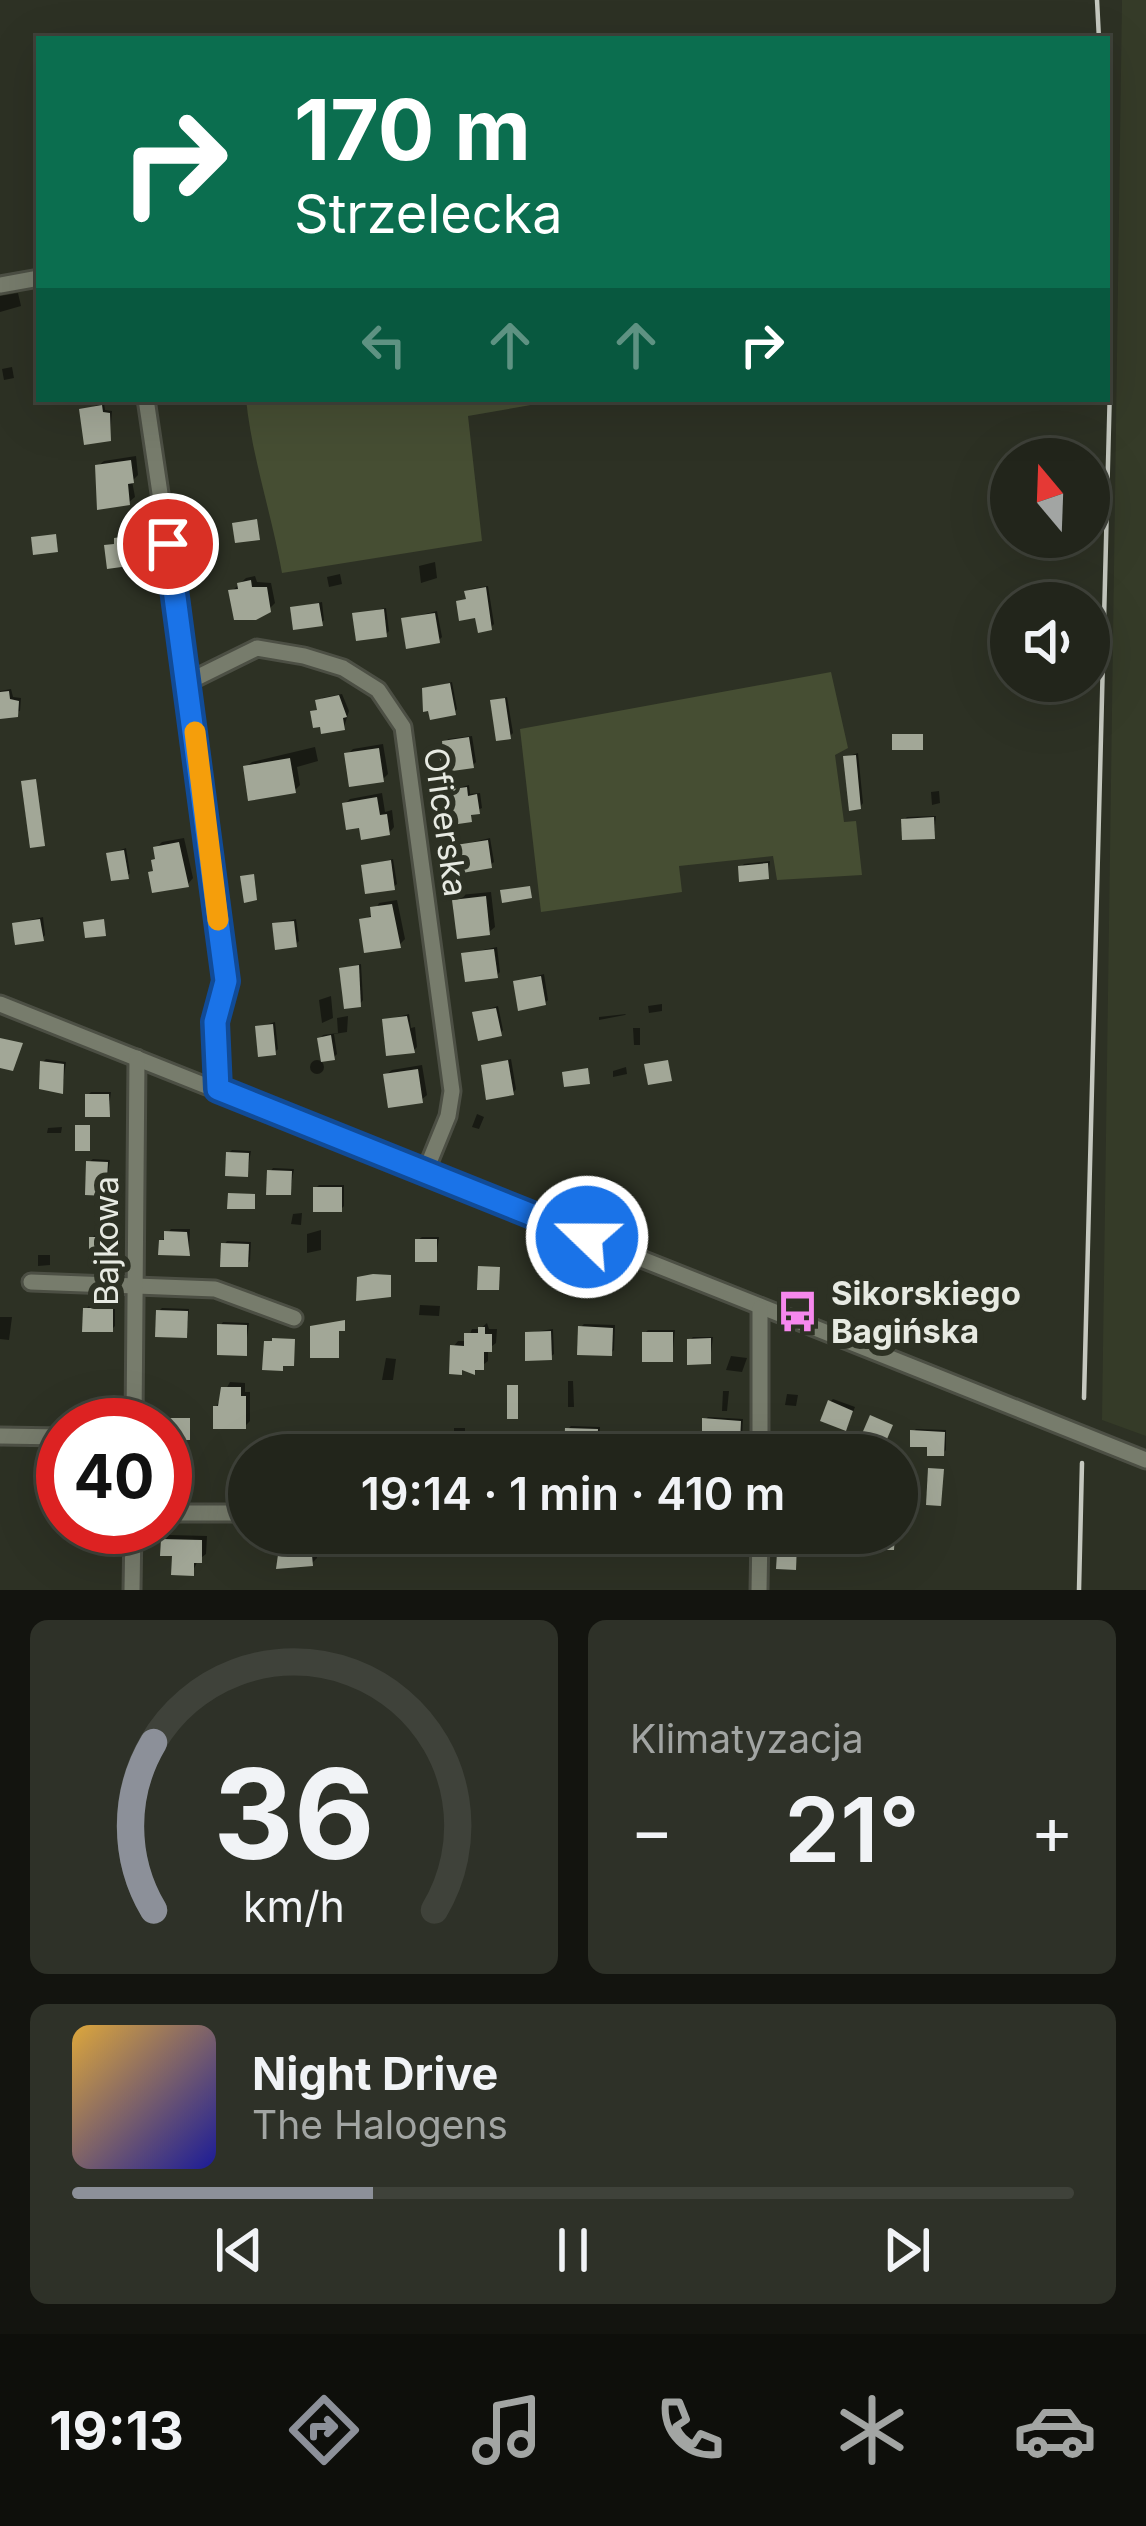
<!DOCTYPE html>
<html lang="pl">
<head>
<meta charset="utf-8">
<style>
  body { margin:0; font-family:Inter,sans-serif; background:#2e3128; color:#f1f3f6; height:100vh; display:flex; flex-direction:column; font-size:45px; white-space:nowrap }
  * { box-sizing:border-box; margin:0 }
  p { font-size:39px; color:#a2a5a3 }
  .icon { flex:none; width:66px; height:66px; fill:none; stroke:currentColor; stroke-width:2; stroke-linecap:round; stroke-linejoin:round }
  .map { position:relative; height:1590px; overflow:hidden }
  .drawer { display:flex; flex-direction:column; gap:30px; padding:30px; background:#13140f; flex:1 }
  .drawer>* { flex:none }
  .hud { position:absolute; left:36px; top:36px; width:1074px; height:366px; border-radius:0px; box-shadow:0 12px 48px #0002,0 0 0 3px #3f423a; background:#0b6e4f; color:#fff; overflow:hidden }
  .needle { width:78px; rotate:341deg }
  .tools { position:absolute; left:990px; top:438px; display:grid; gap:24px }
  .tools a { display:grid; place-items:center; width:120px; height:120px; border-radius:50%; background:#22251b; box-shadow:0 12px 48px #0002,0 0 0 3px #3f423a; font-size:60px }
  .speed { position:absolute; left:36px; top:1398px; display:flex; gap:24px; font-size:60px; font-weight:700; text-align:center }
  .speed>* { display:grid; place-content:center; width:156px; height:156px; border-radius:50%; background:#22251b; box-shadow:0 12px 48px #0002,0 0 0 3px #3f423a; line-height:1 }
  .speed .limit { border:18px solid #d22; background:#fff; color:#111 }
  .pin { position:absolute; display:grid; place-items:center; width:102px; height:102px; color:#fff; margin:-51px; border:6px solid #fff; border-radius:50%; box-shadow:0 3px 12px #0007 }
  .me { position:absolute; width:132px; margin:-66px; rotate:292deg; stroke-linejoin:round; filter:drop-shadow(0 0 9px #0008) }
  .turn { display:flex; align-items:center; gap:42px; height:252px; padding:0 60px; font-size:54px }
  .turn .icon { width:156px; height:156px; stroke-width:2.5 }
  .turn b { display:block; font-size:84px; line-height:102px }
  .lanes { display:flex; align-items:center; height:114px; padding:0 60px; background:#0003; justify-content:center; gap:60px; direction:ltr }
  .lanes .off { opacity:.35 }
  .big { font-size:90px; font-weight:600; line-height:1.1 }
  .drawer .widget { flex:1; display:flex; flex-direction:column; justify-content:center; gap:18px; min-width:0; padding:0 42px; border-radius:18px; background:#2e3128 }
  .drawer .dial { align-items:center; gap:0 }
  .dial svg { height:312px; overflow:visible; fill:none; stroke:#3f423a; stroke-width:7; stroke-linecap:round; text-anchor:middle }
  .dial text { fill:#f1f3f6; stroke:none }
  .song { display:flex; align-items:center; gap:36px }
  .cover { width:144px; height:144px; border-radius:18px; background:linear-gradient(135deg,hsl(40 70% 55%),hsl(240 70% 35%)) }
  .played { height:12px; border-radius:6px; background:linear-gradient(90deg,#8c9099 30%,#3f423a 30%) }
  .keys { display:flex; justify-content:space-around; direction:ltr }
  .heat { display:flex; justify-content:space-between; align-items:center; font-size:66px; direction:ltr }
  .drawer .tiles { flex:1; display:grid; gap:30px; grid-template-columns:1fr 1fr }
  .widget:last-child { grid-column:span 2 }
  .trip { position:absolute; left:228px; top:1434px; width:690px; height:120px; border-radius:60px; background:#22251b; box-shadow:0 12px 48px #0002,0 0 0 3px #3f423a; font-weight:600; line-height:120px; text-align:center }
  .tabs { display:flex; height:192px; justify-content:space-around; align-items:center; background:#0e0f0b; color:#a2a5a3 }
  .tabs .icon { width:84px; height:84px }
  .tabs .current { color:#8c9099 }
  .tabs b { font-size:54px; color:#f1f3f6 }
  .map>svg:first-child { display:block }
</style>
</head>
<body>
<div class="map">
<svg width="1146" height="1590" viewBox="0 0 1146 1590">
  <rect width="100%" height="100%" fill="#2d3124"/>
  <!-- built -->
  <path fill="#353b28" d="M1122 0H1146V1436L1102 1420Z"/>
  <!-- green -->
  <g fill="#464e33">
    <path d="M246 399H565L468 416 482 541 282 573C272 515 252 458 246 399Z"/>
    <path d="M831 672 848 748 835 755 844 822 856 821 862 875 777 880 773 856 679 866 682 892 541 912 520 729Z"/>
  </g>
  <!-- shadow -->
  <g fill="#0007">
    <path d="M18 293 21 306 0 312V296Z"/>
    <path d="M12 367 14 378 4 380 2 369Z"/>
    <path d="M104 403 105 410 112 411 110 438 83 410Z"/>
    <path d="M136 456 138 475 132 481 135 497 129 502 98 466 104 461Z"/>
    <path d="M435 562 437 578 421 583 419 566Z"/>
    <path d="M340 574 342 584 329 587 327 577Z"/>
    <path d="M255 576 257 582 271 583 275 603 269 609 232 591 246 578Z"/>
    <path d="M488 586 494 624 491 627 459 602 468 598 471 589Z"/>
    <path d="M322 602 324 620 321 623 293 608Z"/>
    <path d="M386 608 389 631 386 634 356 614Z"/>
    <path d="M437 611 442 637 438 641 405 619Z"/>
    <path d="M452 682 457 709 454 712 425 690Z"/>
    <path d="M11 689 13 697 21 698 20 711 0 716V691Z"/>
    <path d="M342 694 349 711 344 727 314 712 320 708 322 698Z"/>
    <path d="M507 697 513 733 510 736 494 702Z"/>
    <path d="M472 736 476 762 473 765 440 753 448 739Z"/>
    <path d="M383 744 388 774 382 780 348 754 353 749Z"/>
    <path d="M315 747 318 761 297 767 300 785 294 791 246 767 252 762Z"/>
    <path d="M858 753 863 803 860 807 846 757Z"/>
    <path d="M469 785 470 794 480 793 482 808 473 812 470 819 448 791Z"/>
    <path d="M939 791 940 803 932 805 931 792Z"/>
    <path d="M382 793 385 812 392 810 394 827 389 833 345 804 350 799Z"/>
    <path d="M936 816 934 836 904 820 907 817Z"/>
    <path d="M184 838 193 878 188 884 156 869V848L162 842Z"/>
    <path d="M490 838 494 862 490 865 452 847Z"/>
    <path d="M126 848 130 873 127 876 109 854Z"/>
    <path d="M393 859 397 884 393 887 365 866Z"/>
    <path d="M770 861 768 876 741 867 744 864Z"/>
    <path d="M491 892 495 927 489 932 455 901 460 895Z"/>
    <path d="M397 900 405 939 399 945 363 920 374 914 379 903Z"/>
    <path d="M43 917 45 935 42 938 15 924Z"/>
    <path d="M296 919 299 941 296 944 275 924Z"/>
    <path d="M497 947 500 972 497 975 464 954Z"/>
    <path d="M361 964 363 1000 360 1004 342 969Z"/>
    <path d="M544 974 548 1000 545 1003 516 982Z"/>
    <path d="M331 996 333 1018 322 1023 319 1000Z"/>
    <path d="M662 1004V1011L649 1013 648 1006Z"/>
    <path d="M498 1006 503 1030 500 1033 475 1013Z"/>
    <path d="M409 1014 411 1028 415 1027 417 1047 414 1050 386 1020Z"/>
    <path d="M626 1014 625 1015 599 1020V1017Z"/>
    <path d="M348 1016 347 1032 334 1034 337 1054 334 1057 320 1039 323 1035 338 1033 337 1018Z"/>
    <path d="M275 1022 278 1049 275 1052 258 1027Z"/>
    <path d="M633 1028H640V1045H634Z"/>
    <path d="M46 1059 66 1062 62 1090 43 1062Z"/>
    <path d="M511 1059 516 1089 513 1093 484 1066Z"/>
    <circle cx="317" cy="1067" r="7"/>
    <path d="M422 1065 427 1095 421 1100 386 1075 392 1070Z"/>
    <path d="M626 1067 627 1074 613 1077V1071Z"/>
    <path d="M91 1092H111L108 1114 88 1095Z"/>
    <path d="M477 1114 484 1117 479 1129 472 1127Z"/>
    <path d="M62 1127 61 1133H47L48 1128Z"/>
    <path d="M232 1150 251 1151 247 1174 229 1153Z"/>
    <path d="M93 1159 110 1160 105 1193 89 1162Z"/>
    <path d="M273 1168 294 1169 290 1192 270 1172Z"/>
    <path d="M319 1185H344V1206L341 1209 316 1188Z"/>
    <path d="M302 1213 301 1225 291 1224 293 1214Z"/>
    <path d="M171 1229H190L189 1253 162 1241Z"/>
    <path d="M321 1230V1250L307 1253V1234Z"/>
    <path d="M95 1235H115L111 1259 92 1238Z"/>
    <path d="M422 1237H439L436 1259 418 1240Z"/>
    <path d="M227 1241 251 1242 250 1261 247 1264 224 1245Z"/>
    <path d="M38 1255H50V1265L38 1266Z"/>
    <path d="M420 1305 440 1306 439 1316 419 1315Z"/>
    <path d="M89 1306H115V1326L112 1329 86 1309Z"/>
    <path d="M162 1308 189 1309 186 1335 159 1311Z"/>
    <path d="M0 1317H12L9 1340 0 1339Z"/>
    <path d="M223 1322 249 1323 245 1353 220 1326Z"/>
    <path d="M487 1323 489 1329H497L496 1343 488 1349V1361L475 1371 464 1368 460 1372 453 1347 458 1341H467L472 1329H480Z"/>
    <path d="M584 1324 615 1325 614 1350 611 1353 581 1327Z"/>
    <path d="M553 1329 554 1354 550 1357 528 1333Z"/>
    <path d="M648 1330H675L672 1359 645 1333Z"/>
    <path d="M693 1337H713L710 1361 690 1340Z"/>
    <path d="M731 1356 747 1358 742 1372 726 1370Z"/>
    <path d="M386 1358 396 1359 393 1380H382Z"/>
    <path d="M568 1381H573L574 1407H568Z"/>
    <path d="M230 1382 245 1383V1392H250V1421L245 1426 216 1407Z"/>
    <path d="M723 1391H729L727 1411H722Z"/>
    <path d="M787 1394 798 1395 796 1406 785 1405Z"/>
    <path d="M833 1399 855 1407 848 1424 830 1402Z"/>
    <path d="M708 1417 743 1419 742 1436 739 1439 705 1420Z"/>
    <path d="M571 1426 600 1427 599 1444 596 1447 568 1429Z"/>
    <rect x="454" y="1428" width="11" height="14"/>
    <path d="M916 1429 946 1430V1450L943 1453 930 1444 913 1432Z"/>
    <path d="M165 1443 178 1444 176 1480H165Z"/>
    <path d="M312 1445 327 1446V1455H311Z"/>
    <path d="M284 1533H315L317 1558 312 1563Z"/>
    <path d="M784 1534 813 1535 810 1543 799 1542 795 1567 781 1537Z"/>
    <path d="M169 1535 207 1536 206 1554 198 1560 192 1573 164 1541Z"/>
  </g>
  <!-- building -->
  <g fill="#a2a797">
    <path d="M102 405 103 412 110 413 111 441 84 445 79 409Z"/>
    <path d="M131 460 134 483 128 484 130 505 97 510 95 465Z"/>
    <path d="M257 519 260 540 235 543 232 523Z"/>
    <path d="M56 534 58 552 33 555 31 537Z"/>
    <path d="M135 535 137 550 128 551 129 566 107 569 104 545 114 544V538Z"/>
    <path d="M251 580 252 587H267L271 612 256 620H234L228 590 238 589 237 583Z"/>
    <path d="M486 587 492 630 478 633 475 618 459 621 456 601 466 599 464 591Z"/>
    <path d="M319 603 323 626 293 630 290 607Z"/>
    <path d="M384 609 387 637 356 641 352 613Z"/>
    <path d="M435 613 440 643 406 649 401 618Z"/>
    <path d="M450 683 456 715 430 720 428 711 423 712 422 688Z"/>
    <path d="M9 691 10 699 19 701 18 717 0 719V692Z"/>
    <path d="M339 695 347 717 343 718 345 730 321 734 320 727 313 728 310 711 317 710 315 700Z"/>
    <path d="M505 698 511 739 496 741 490 700Z"/>
    <rect x="892" y="734" width="31" height="16"/>
    <path d="M469 737 474 768 445 772 437 752 443 751 442 741Z"/>
    <path d="M379 748 384 782 349 787 344 753Z"/>
    <path d="M856 755 861 809 849 811 843 756Z"/>
    <path d="M290 758 296 793 248 801 243 766Z"/>
    <path d="M36 779 45 846 30 848 21 781Z"/>
    <path d="M467 787 468 796 477 794 480 814 471 815 472 822 451 825 444 801H447L445 790Z"/>
    <path d="M377 797 380 815 387 814 390 835 361 840 359 828 346 830 342 803Z"/>
    <path d="M934 817 935 839 902 840 901 819Z"/>
    <path d="M488 840 492 868 462 873 460 864 452 865 449 846Z"/>
    <path d="M179 842 189 887 152 893 148 872 153 871 151 860 155 859 153 847Z"/>
    <path d="M124 850 129 879 111 881 106 853Z"/>
    <path d="M391 860 395 890 365 894 361 865Z"/>
    <path d="M768 863 769 879 739 882 738 866Z"/>
    <path d="M254 874 257 900 244 903 240 876Z"/>
    <path d="M530 886 532 898 502 903 500 890Z"/>
    <path d="M486 896 490 935 457 939 452 900Z"/>
    <path d="M392 904 401 948 364 953 359 919 371 917 370 907Z"/>
    <path d="M40 919 44 941 15 945 12 923Z"/>
    <path d="M104 919 106 936 85 938 83 922Z"/>
    <path d="M294 921 297 947 275 950 272 923Z"/>
    <path d="M494 949 498 978 465 982 461 953Z"/>
    <path d="M359 965 361 1007 344 1009 339 968Z"/>
    <path d="M541 976 546 1005 518 1011 513 981Z"/>
    <path d="M496 1008 502 1036 478 1041 472 1012Z"/>
    <path d="M407 1016 415 1053 386 1056 382 1019Z"/>
    <path d="M273 1024 276 1055 258 1057 255 1026Z"/>
    <path d="M331 1035 335 1060 321 1062 317 1038Z"/>
    <path d="M0 1038 23 1043 13 1071 0 1068Z"/>
    <path d="M508 1060 514 1095 486 1100 481 1065Z"/>
    <path d="M668 1060 672 1081 648 1085 644 1064Z"/>
    <path d="M40 1061 64 1064 63 1094 39 1089Z"/>
    <path d="M588 1068 590 1084 564 1087 562 1072Z"/>
    <path d="M418 1069 423 1103 388 1108 383 1074Z"/>
    <path d="M85 1094H109L110 1117H85Z"/>
    <rect x="75" y="1125" width="15" height="26"/>
    <path d="M226 1152 249 1153 248 1177 225 1176Z"/>
    <path d="M86 1161 108 1162 106 1196 85 1195Z"/>
    <path d="M267 1170 292 1171 291 1195H266Z"/>
    <rect x="313" y="1187" width="29" height="25"/>
    <path d="M228 1193 255 1194V1209H227Z"/>
    <path d="M164 1231 187 1232 190 1256 158 1255 159 1240H164Z"/>
    <path d="M89 1237H113L112 1262 89 1261Z"/>
    <rect x="415" y="1239" width="22" height="23"/>
    <path d="M221 1243 249 1244 248 1267H220Z"/>
    <path d="M478 1266 500 1267 499 1290H477Z"/>
    <path d="M373 1274 391 1275V1297L356 1301 357 1277Z"/>
    <path d="M83 1308H113V1332H82Z"/>
    <path d="M156 1310 188 1311 187 1338 155 1337Z"/>
    <path d="M345 1320V1331H339V1358H310V1326Z"/>
    <path d="M217 1324 247 1325V1356L217 1355Z"/>
    <path d="M578 1326 613 1328 612 1356 577 1355Z"/>
    <path d="M478 1327H485V1334H492V1352H484V1370H475V1375L462 1370V1375L449 1374 450 1345 464 1346V1333H478Z"/>
    <path d="M551 1331 552 1360 525 1361V1332Z"/>
    <rect x="642" y="1332" width="31" height="30"/>
    <path d="M272 1338 295 1339 294 1366H283V1371L262 1370 264 1341H272Z"/>
    <path d="M711 1338V1364L687 1365V1339Z"/>
    <rect x="507" y="1385" width="11" height="34"/>
    <path d="M221 1387H241V1396H246V1429H213V1406H218Z"/>
    <path d="M828 1400 853 1411 846 1431 820 1421Z"/>
    <path d="M870 1415 893 1425 884 1446 861 1436Z"/>
    <rect x="167" y="1418" width="23" height="22"/>
    <path d="M702 1418 741 1421 740 1442 710 1440V1432H702Z"/>
    <path d="M565 1428 598 1429 597 1450 564 1449Z"/>
    <path d="M910 1430 945 1432 944 1456H927V1447H910Z"/>
    <path d="M776 1434H796L795 1455H775Z"/>
    <path d="M165 1445 176 1446 177 1483H165Z"/>
    <path d="M928 1468 944 1469 941 1506 926 1505Z"/>
    <path d="M281 1533H310L313 1566 276 1569Z"/>
    <path d="M868 1533H895L894 1550H868Z"/>
    <path d="M778 1536 811 1537V1546L797 1545 796 1570 776 1569Z"/>
    <path d="M161 1539 202 1540V1563H194V1576L171 1575 172 1556H160Z"/>
  </g>
  <g fill="none" stroke-linecap="round" stroke-linejoin="round">
    <defs>
      <g id="minor">
        <path d="M0 285 39 278"/>
        <path d="M146 399 188 682 226 981 215 1022 218 1089"/>
        <path d="M188 682 257 648 304 656 343 668 378 690 403 727 452 1091 448 1116 426 1170"/>
        <path d="M0 1004C383 1155 764 1308 1146 1460"/>
        <path d="M31 1282 215 1289 294 1318"/>
        <path d="M134 1425 137 1058"/>
        <path d="M0 1436 63 1437"/>
        <path d="M760 1455V1308"/>
        <path d="M165 1513H239"/>
        <path d="M132 1590 133 1527"/>
        <path d="M759 1590 760 1533"/>
      </g>
    </defs>
    <!-- minor casing -->
    <use href="#minor" stroke="#4c4f44" stroke-width="21"/>
    <!-- minor -->
    <use href="#minor" stroke="#777c6c" stroke-width="15"/>
    <!-- rail -->
    <g stroke="#c5c8bf" stroke-width="4.5">
      <path d="M1097 0 1099 39"/>
      <path d="M1084 1398 1110 386 1107 198"/>
      <path d="M1079 1590 1082 1463"/>
    </g>
  </g>
  <g fill="none" stroke-linecap="round" stroke-linejoin="round">
    <defs>
      <path id="route" d="M168 544 226 981 215 1022 218 1089 587 1237"/>
    </defs>
    <!-- route casing -->
    <use href="#route" stroke="#114b97" stroke-width="30"/>
    <!-- route -->
    <use href="#route" stroke="#1a73e8" stroke-width="21"/>
    <!-- slow -->
    <path stroke="#f59e0b" stroke-width="21" d="M195 732 218 920"/>
  </g>
  <!-- icons -->
  <defs>
    <symbol id="bus-bare" viewBox="-9 -9 18 18"><path d="M-5-6H5V4H4V6H2V4H-2V6H-4V4H-5ZM-3.5-4V0h7V-4ZM-3.5 1.2v1.5H-2V1.2ZM2 1.2v1.5H3.5V1.2Z" fill="#f688ed" stroke="#2d3124" stroke-width="2.5" paint-order="stroke"/></symbol>
  </defs>
  <g fill-rule="evenodd">
    <use href="#bus-bare" x="768" y="1282" width="59" height="59"/>
  </g>
  <g text-anchor="middle" stroke-width="12" stroke-linejoin="round" paint-order="stroke">
    <!-- street labels -->
    <g font-size="33" fill="#e7eae2" stroke="#2d3124">
      <text transform="translate(446 822) rotate(82)" y="12">Oficerska</text>
      <text transform="translate(106 1241) rotate(-90)" y="12">Bajkowa</text>
    </g>
    <!-- poi labels -->
    <g font-size="33" font-weight="bold" fill="#e7eae2" stroke="#2d3124" text-anchor="start">
      <text x="831" y="1305">Sikorskiego<tspan x="831" dy="38">Bagińska</tspan></text>
    </g>
  </g>
</svg>
<div class="tools">
<a><svg class="needle" viewBox="-14 -14 28 28"><path d="M0-13l5 13h-10z" fill="#e53935"/><path d="M0 13l5-13h-10z" fill="#a2a5a3"/></svg></a>
<a><svg class="icon" aria-label="sound" viewBox="0 0 24 24"><path d="M4 9h4l5-4v14l-5-4H4zM17 9q2 3 0 6"/></svg></a>
</div>
<div class="speed"><div class="limit">40</div></div>
<div class="pin" style="left:168px;top:544px;background:#d93025"><svg class="icon" aria-label="arrive" viewBox="0 0 24 24"><path d="M6 21V4h12l-3 4 3 4H6"/></svg></div>
<svg class="me" style="left:587px;top:1237px" viewBox="-20 -20 40 40"><circle r="17" fill="#1a73e8" stroke="#fff" stroke-width="3"/><path d="M0-11L8 9 0 5-8 9z" fill="#fff"/></svg>
<div class="trip">19:14 · 1 min · 410 m</div>
<div class="hud">
<div class="turn"><svg class="icon" aria-label="right" viewBox="0 0 24 24"><path d="M7 20v-9h11M14 6l5 5-5 5"/></svg><div><b>170 m</b>Strzelecka</div></div>
<div class="lanes"><svg class="icon off" aria-label="left" viewBox="0 0 24 24"><path d="M17 20v-9H6M10 6l-5 5 5 5"/></svg><svg class="icon off" aria-label="ahead" viewBox="0 0 24 24"><path d="M12 20V5M6 11l6-6 6 6"/></svg><svg class="icon off" aria-label="ahead" viewBox="0 0 24 24"><path d="M12 20V5M6 11l6-6 6 6"/></svg><svg class="icon" aria-label="right" viewBox="0 0 24 24"><path d="M7 20v-9h11M14 6l5 5-5 5"/></svg></div>
</div>
</div>
<section class="drawer">
<div class="tiles">
<div class="widget dial"><svg viewBox="0 0 100 80">
<path d="M14 69A42 42 0 1 1 86 69"/>
<path d="M14 69A42 42 0 0 1 14 26" stroke="#8c9099"/>
<text x="50" y="56" font-size="32" font-weight="700">36</text>
<text x="50" y="72" font-size="11">km/h</text>
</svg></div>
<div class="widget"><p>Klimatyzacja</p>
<div class="heat"><a>−</a><b class="big">21°</b><a>+</a></div>
</div>
<div class="widget">
<div class="song"><i class="cover"></i><div><b>Night Drive</b><p>The Halogens</p></div></div>
<div class="played"></div>
<div class="keys"><svg class="icon" aria-label="previous" viewBox="0 0 24 24"><path d="M18 5L8 12l10 7zM5 5v14"/></svg><svg class="icon" aria-label="pause" viewBox="0 0 24 24"><path d="M8 5v14M16 5v14"/></svg><svg class="icon" aria-label="next" viewBox="0 0 24 24"><path d="M6 5l10 7-10 7zM19 5v14"/></svg></div>
</div>
</div>
</section>
<nav class="tabs">
<b>19:13</b>
<svg class="icon current" aria-label="directions" viewBox="0 0 24 24"><path d="M12 3l9 9-9 9-9-9zM9 14v-3h6M13 9l2 2-2 2"/></svg>
<svg class="icon" aria-label="music" viewBox="0 0 24 24"><path d="M9 18V5l10-2v13"/><circle cx="6" cy="18" r="3"/><circle cx="16" cy="16" r="3"/></svg>
<svg class="icon" aria-label="phone" viewBox="0 0 24 24"><path d="M5 4h4l2 5-3 2q2 4 5 5l2-3 5 2v4C11 20 4 13 5 4z"/></svg>
<svg class="icon" aria-label="climate" viewBox="0 0 24 24"><path d="M12 3v18M4 7l16 10M4 17L20 7"/></svg>
<svg class="icon" aria-label="car" viewBox="0 0 24 24"><path d="M5 17H2v-5l4-1 3-4h7l3 4 3 1v5h-3M9 17h6M6 11h13"/><circle cx="7" cy="17" r="2"/><circle cx="17" cy="17" r="2"/></svg>
</nav>
</body>
</html>
